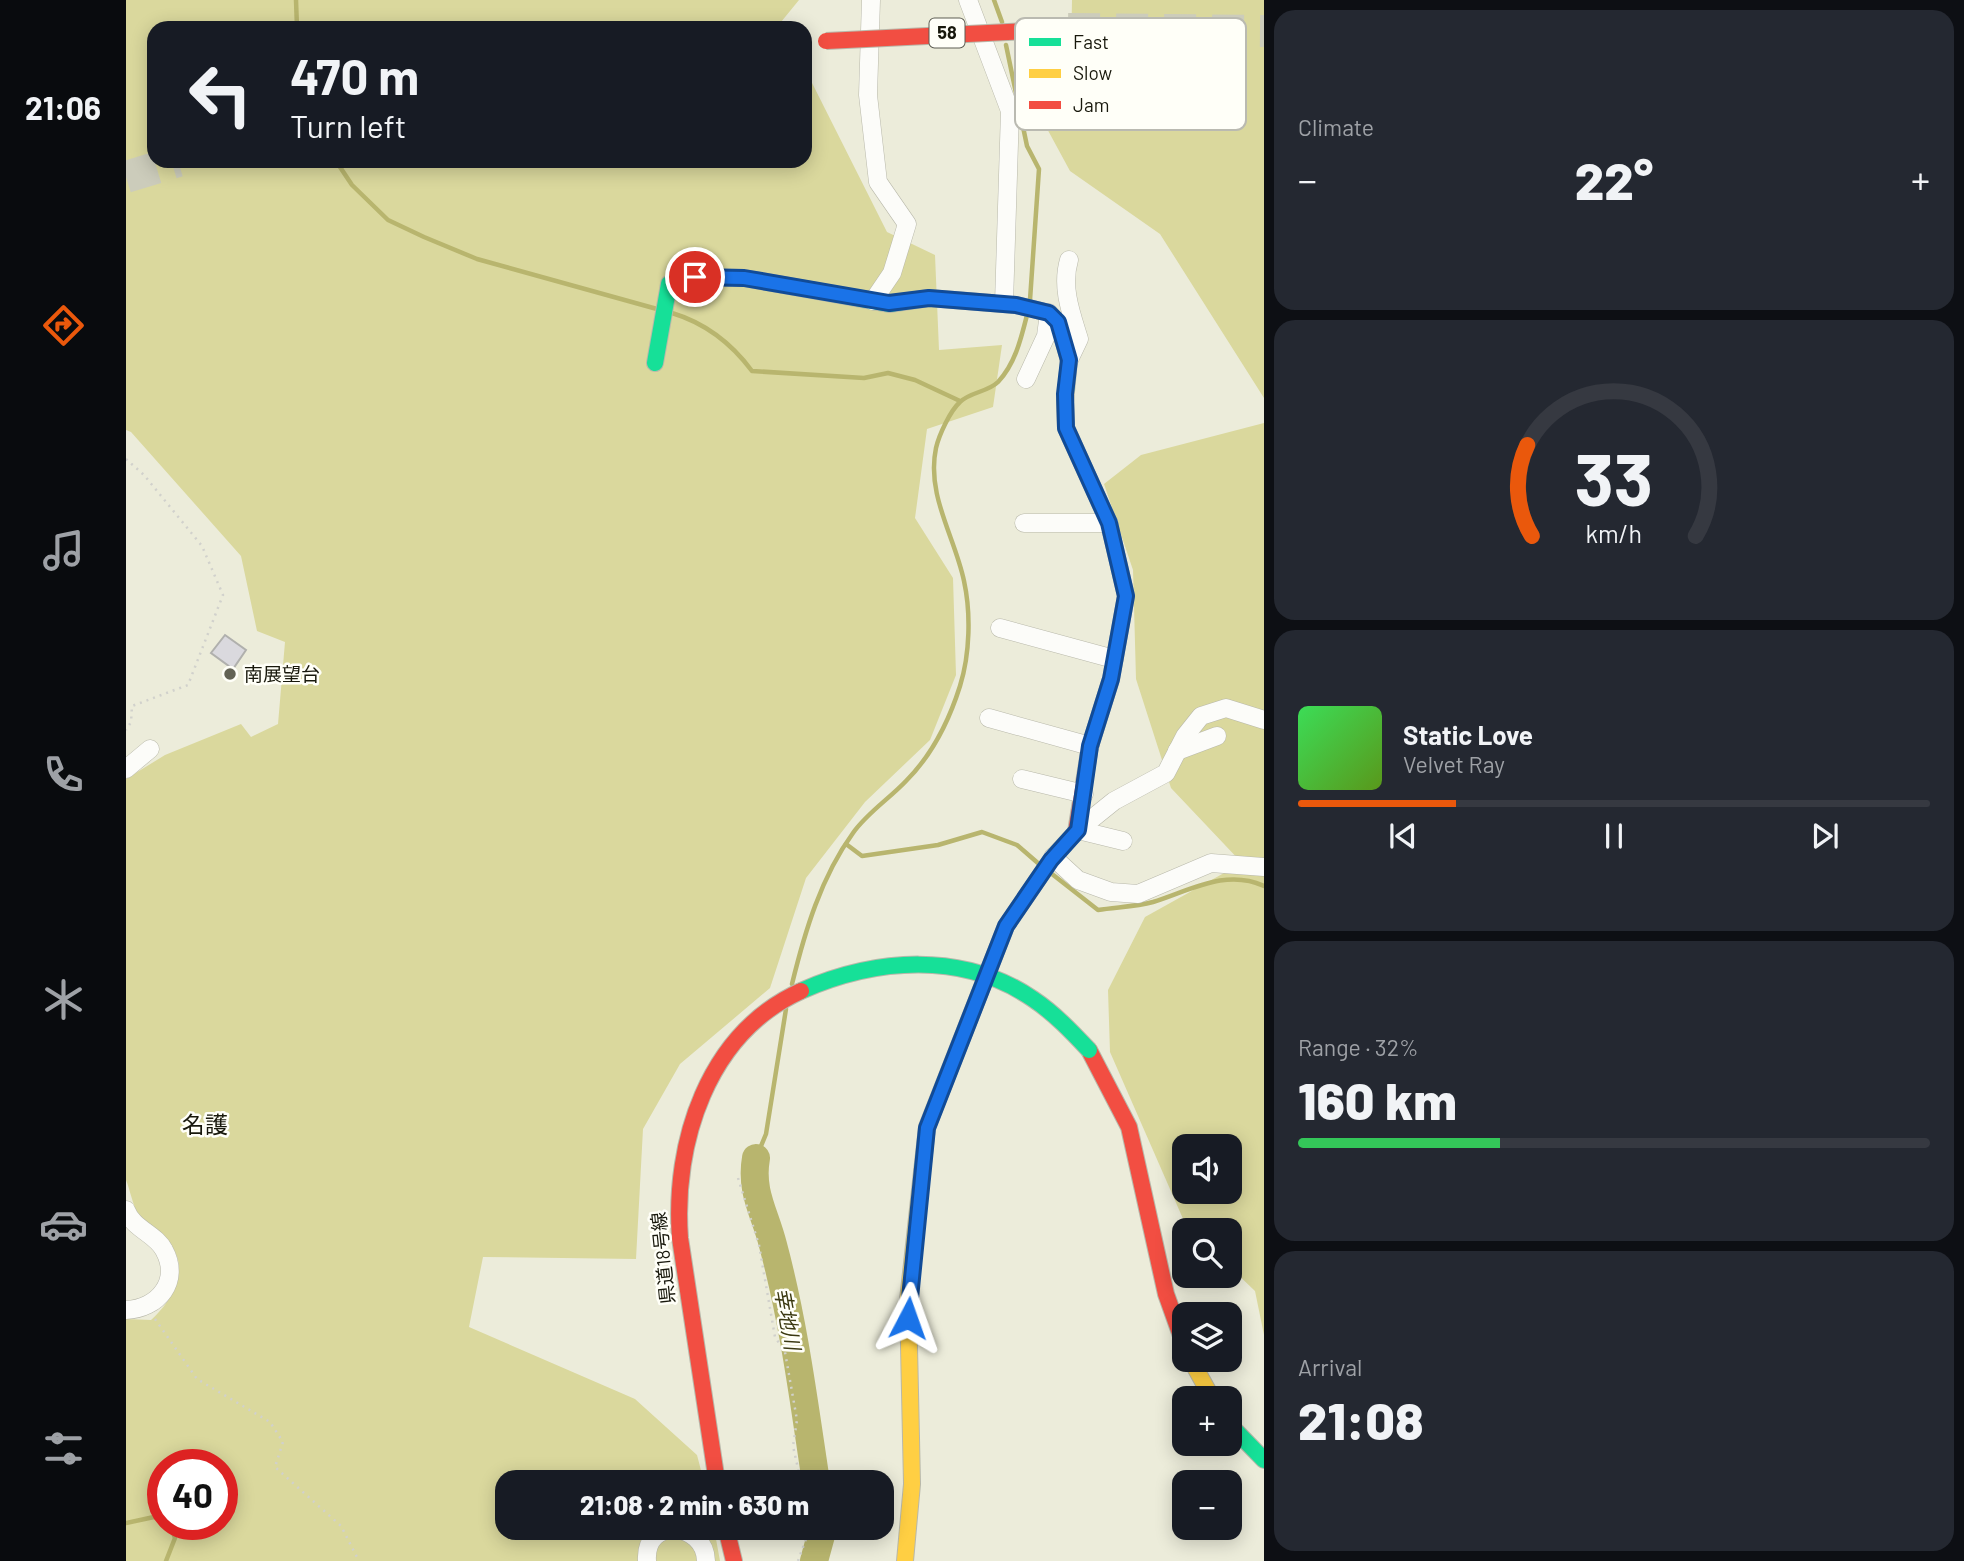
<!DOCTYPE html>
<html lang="en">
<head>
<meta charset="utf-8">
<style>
  body { margin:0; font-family:Barlow,"Noto Sans JP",sans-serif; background:#242831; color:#f1f3f6; height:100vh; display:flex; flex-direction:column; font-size:26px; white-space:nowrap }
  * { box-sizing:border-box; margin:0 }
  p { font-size:23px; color:#9ea1a6 }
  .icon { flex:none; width:38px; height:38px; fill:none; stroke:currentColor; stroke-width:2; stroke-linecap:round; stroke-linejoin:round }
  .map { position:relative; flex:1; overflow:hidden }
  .side { display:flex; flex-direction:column; gap:10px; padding:10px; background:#0d0f14; width:700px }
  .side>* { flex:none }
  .guide { position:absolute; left:21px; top:21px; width:665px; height:147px; border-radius:21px; box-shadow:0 4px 18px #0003; background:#171b24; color:#f1f3f6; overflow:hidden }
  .controls { position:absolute; left:1046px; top:1134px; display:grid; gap:14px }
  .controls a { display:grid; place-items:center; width:70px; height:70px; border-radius:14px; background:#171b24; box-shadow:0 4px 18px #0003; font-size:35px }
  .speed { position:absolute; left:21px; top:1449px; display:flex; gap:14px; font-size:35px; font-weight:700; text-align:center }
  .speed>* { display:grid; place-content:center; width:91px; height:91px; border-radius:50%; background:#171b24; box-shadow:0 4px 18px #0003; line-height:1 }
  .speed .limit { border:10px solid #d22; background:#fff; color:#111 }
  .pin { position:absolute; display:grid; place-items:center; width:60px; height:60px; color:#fff; margin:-30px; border:4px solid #fff; border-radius:50%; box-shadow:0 2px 7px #0007 }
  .me { position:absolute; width:77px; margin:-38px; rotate:4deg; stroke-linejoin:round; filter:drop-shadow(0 0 5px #0008) }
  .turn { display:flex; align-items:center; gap:24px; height:147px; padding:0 28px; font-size:32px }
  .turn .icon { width:91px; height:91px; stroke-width:2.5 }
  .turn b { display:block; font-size:49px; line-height:60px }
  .big { font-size:52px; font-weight:800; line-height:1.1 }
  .side .card { flex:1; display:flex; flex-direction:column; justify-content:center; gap:10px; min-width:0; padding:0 24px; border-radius:21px; background:#242831 }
  .side .dial { align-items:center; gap:0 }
  .dial svg { height:182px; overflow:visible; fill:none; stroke:#363941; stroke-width:7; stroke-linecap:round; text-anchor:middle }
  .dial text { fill:#f1f3f6; stroke:none }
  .song { display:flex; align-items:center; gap:21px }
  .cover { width:84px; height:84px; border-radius:10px; background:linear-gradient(135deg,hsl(130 70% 55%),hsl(90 70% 35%)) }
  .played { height:7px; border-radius:4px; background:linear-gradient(90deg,#ea580c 25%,#363941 25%) }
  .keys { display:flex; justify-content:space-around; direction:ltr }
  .heat { display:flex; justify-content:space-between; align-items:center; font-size:38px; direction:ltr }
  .charge { height:10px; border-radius:5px; background:linear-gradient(90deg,#34c759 32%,#363941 0) }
  .trip { position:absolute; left:369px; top:1470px; width:399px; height:70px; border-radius:21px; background:#171b24; box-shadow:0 4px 18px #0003; font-weight:800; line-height:70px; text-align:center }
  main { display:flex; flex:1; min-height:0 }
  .menu { display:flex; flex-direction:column; width:126px; justify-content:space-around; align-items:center; background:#090b0e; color:#9ea1a6 }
  .menu .icon { width:49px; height:49px }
  .menu .on { color:#ea580c }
  .menu b { font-size:32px; color:#f1f3f6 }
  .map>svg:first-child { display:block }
</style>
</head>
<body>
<main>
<nav class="menu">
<b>21:06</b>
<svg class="icon on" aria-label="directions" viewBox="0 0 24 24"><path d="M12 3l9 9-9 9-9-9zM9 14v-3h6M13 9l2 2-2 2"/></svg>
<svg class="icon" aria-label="music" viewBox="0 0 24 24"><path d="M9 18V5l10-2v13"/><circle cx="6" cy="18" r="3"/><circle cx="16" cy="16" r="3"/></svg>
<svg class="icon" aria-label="phone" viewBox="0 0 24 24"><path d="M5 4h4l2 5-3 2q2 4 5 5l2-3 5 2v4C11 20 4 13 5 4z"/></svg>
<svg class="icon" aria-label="climate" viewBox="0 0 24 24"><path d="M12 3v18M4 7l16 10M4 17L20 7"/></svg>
<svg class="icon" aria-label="car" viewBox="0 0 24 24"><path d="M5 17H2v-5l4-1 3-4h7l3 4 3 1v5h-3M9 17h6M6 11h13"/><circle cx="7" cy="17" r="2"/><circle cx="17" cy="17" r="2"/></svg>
<svg class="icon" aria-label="filters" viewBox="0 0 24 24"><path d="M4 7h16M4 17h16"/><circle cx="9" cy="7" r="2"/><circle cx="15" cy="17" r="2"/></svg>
</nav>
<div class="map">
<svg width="1138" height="1561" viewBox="0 0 1138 1561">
  <rect width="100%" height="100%" fill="#ececda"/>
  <!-- forest -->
  <g fill="#dad89d" fill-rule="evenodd">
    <path d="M0 0H673L655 22 658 28H28V161H679V69L761 232 809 255 813 350 876 345 867 407 801 429 789 518 827 578 830 675 804 740 739 802 680 878 644 988 554 1064 517 1129 510 1259 357 1257 343 1327 509 1399 571 1455 578 1482H382V1528H588L594 1561H0V1319L25 1320C44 1303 64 1272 46 1247 36 1233 19 1227 11 1212 6 1202 4 1190 0 1180V779L39 755 115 724 125 737 152 724 159 642 131 631 115 556 5 432 0 430ZM37 1465H96V1524H37Z"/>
    <path d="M946 0H1138V398L1034 234 944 171 912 112 945 55Z"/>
    <path d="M1138 423V1335L1129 1291 1104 1267V1230H1067L1058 1221 984 1052 982 990 1019 917 1116 863 1045 788 1010 679 1007 570 978 484 1015 455ZM1059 1146H1104V1192H1059Z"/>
  </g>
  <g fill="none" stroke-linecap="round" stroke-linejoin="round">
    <!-- stream -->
    <g stroke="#b8b56e" stroke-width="4.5">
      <path d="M170 0 171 28"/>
      <path d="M868 0 876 22"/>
      <path d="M880 45 901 146 913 169 904 300"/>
      <path d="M210 161 226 185 262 220 298 237 351 259 531 309"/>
      <path d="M546 313C579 323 606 344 626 371L738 378 762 373 789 380 834 401"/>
      <path d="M720 844 736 856 812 845 856 832 891 845 913 864"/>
      <path d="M926 874 972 910C989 907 1009 907 1027 902 1063 891 1100 868 1138 886"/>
      <path d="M666 984C679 931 695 877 727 833 741 813 763 799 780 781 806 755 823 721 834 686 844 654 845 613 838 581 829 537 800 495 810 448 813 435 824 411 834 402 844 392 862 392 872 382 889 364 895 339 901 315"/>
      <path d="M630 1158 640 1134 660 1009"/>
      <path d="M0 1523 28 1517 37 1519"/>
      <path d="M40 1561 49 1538 44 1524"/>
    </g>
    <!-- river -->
    <g stroke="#b8b56e" stroke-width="28">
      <path d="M630 1158C624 1192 639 1213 647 1245 668 1323 678 1403 690 1482"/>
      <path d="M688 1561 697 1528"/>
    </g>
  </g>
  <!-- building -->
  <path fill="#dad9de" stroke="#b0b0ad" stroke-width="2" d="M99 635 120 650 107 669 85 653Z"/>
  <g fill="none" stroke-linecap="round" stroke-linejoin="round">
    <!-- highway-tunnel -->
    <g stroke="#ccb" stroke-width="32" stroke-dasharray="32 16" stroke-linecap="butt">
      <path d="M942 29 1138 31"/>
      <path d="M0 177 52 161"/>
    </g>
    <defs>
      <g id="street">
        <path d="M745 0 742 95 752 182 781 224 766 273 747 301"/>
        <path d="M842 0 884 111 878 303"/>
        <path d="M943 260C935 287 945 313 953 339L943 360"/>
        <path d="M900 379 920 336 923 313"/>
        <path d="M898 523H983"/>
        <path d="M874 628 988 659"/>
        <path d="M863 718 964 746"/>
        <path d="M1051 751 1091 736"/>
        <path d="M0 769 24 749"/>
        <path d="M896 779 958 794"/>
        <path d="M952 830 988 801 1040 773 1059 736 1075 716 1100 708 1138 720"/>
        <path d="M952 830 997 841"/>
        <path d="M927 857 952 880 985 892 1012 894 1085 863 1138 867"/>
        <path d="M0 1210C7 1229 30 1234 38 1250 55 1281 32 1309 0 1310"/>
        <path d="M521 1561C518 1516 579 1522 580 1561"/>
      </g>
      <g id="fast">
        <path d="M529 363 543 284 569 277 618 278 763 304 803 298 890 305 923 313 932 322 943 360 939 402"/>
        <path d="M796 1172 801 1127 880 926 927 857 950 832"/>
        <path d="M1104 1425 1138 1460"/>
      </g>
      <g id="slow">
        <path d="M1065 1360 1086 1398"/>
        <path d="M779 1561 786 1484 782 1300 796 1172"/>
      </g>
      <g id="jam">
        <path d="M939 402 940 428 983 523 1000 596 985 679 964 746 950 832"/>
        <path d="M963 1050 1003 1127 1040 1294 1059 1347"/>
        <path d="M600 1528 608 1561"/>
      </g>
    </defs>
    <!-- street casing -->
    <use href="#street" stroke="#b8b8aa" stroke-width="19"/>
    <!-- fast casing -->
    <use href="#fast" stroke="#b8b8aa" stroke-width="18"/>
    <!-- slow casing -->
    <use href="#slow" stroke="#b8b8aa" stroke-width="18"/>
    <!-- jam casing -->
    <use href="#jam" stroke="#b8b8aa" stroke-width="18"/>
    <!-- path -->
    <g stroke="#d1d1cc" stroke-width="2.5" stroke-dasharray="2 5" stroke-linecap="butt">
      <path d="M0 459 18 475 76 546 97 595 62 685 6 706 5 722 0 730"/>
      <path d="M612 1178 633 1245 649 1337 659 1352 671 1420 667 1446 675 1482"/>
      <path d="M29 1319 71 1379 144 1422 157 1442 149 1467 215 1526 233 1561"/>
      <path d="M672 1561 684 1528"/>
    </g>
    <!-- street -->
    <use href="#street" stroke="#fcfcf9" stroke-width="18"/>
    <!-- fast -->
    <use href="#fast" stroke="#16e098" stroke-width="16"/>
    <!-- slow -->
    <use href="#slow" stroke="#ffcf43" stroke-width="16"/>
    <!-- jam -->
    <use href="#jam" stroke="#f24e42" stroke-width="16"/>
    <defs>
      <path id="fast-bridge" d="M675 991C750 958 837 951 907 999 928 1013 946 1032 963 1050"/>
      <g id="jam-bridge">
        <path d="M700 41 942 29"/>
        <path d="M591 1482 554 1238C547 1143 581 1034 675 991"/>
      </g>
    </defs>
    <!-- fast-bridge casing -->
    <use href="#fast-bridge" stroke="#b8b8aa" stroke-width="18" stroke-linecap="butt"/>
    <!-- jam-bridge casing -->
    <use href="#jam-bridge" stroke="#b8b8aa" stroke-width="18" stroke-linecap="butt"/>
    <!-- fast-bridge -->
    <use href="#fast-bridge" stroke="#16e098" stroke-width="16"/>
    <!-- jam-bridge -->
    <use href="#jam-bridge" stroke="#f24e42" stroke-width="16"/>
  </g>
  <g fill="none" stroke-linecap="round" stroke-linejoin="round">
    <defs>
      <path id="route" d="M569 277 618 278 763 303 803 298 890 305 923 313 932 322 943 360 939 394 940 428 983 523 1000 596 985 679 964 746 952 830 925 860 880 926 801 1128 782 1318"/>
    </defs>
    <!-- route casing -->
    <use href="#route" stroke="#114b97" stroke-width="18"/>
    <!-- route -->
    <use href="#route" stroke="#1a73e8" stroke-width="12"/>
  </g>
  <!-- markers -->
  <circle fill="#626254" stroke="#fffff8" stroke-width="2.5" cx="104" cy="674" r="7"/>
  <g text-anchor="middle" stroke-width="5" stroke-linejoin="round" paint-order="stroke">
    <!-- shield labels -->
    <rect fill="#fffff8" stroke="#5d5d53" stroke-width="2" x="803.5" y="18.5" width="35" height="29" rx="5"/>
    <g font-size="18" font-weight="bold" fill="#18180c">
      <text x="821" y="39">58</text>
    </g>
    <!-- poi labels -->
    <g font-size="19" fill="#18180c" stroke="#fffff8" text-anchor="start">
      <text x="118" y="681">南展望台</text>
    </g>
    <!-- street labels -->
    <g font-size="19" fill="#18180c" stroke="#fffff8">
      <text transform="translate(537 1258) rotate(-96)" y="7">県道18号線</text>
    </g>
    <!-- water labels -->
    <g font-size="21" font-style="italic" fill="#3b3911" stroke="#fffff8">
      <text transform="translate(661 1319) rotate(80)" y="7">幸地川</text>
    </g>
    <!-- quarter labels -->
    <g font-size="23" fill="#18180c" stroke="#fffff8">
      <text x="79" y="1133">名護</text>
    </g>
  </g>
  <!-- legend -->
  <rect x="889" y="18" width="231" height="112" rx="10" fill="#fffff8" stroke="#babab1" stroke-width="2"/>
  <rect x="903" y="38" width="32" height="8" fill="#16e098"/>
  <rect x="903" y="69" width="32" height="9" fill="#ffcf43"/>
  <rect x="903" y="101" width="32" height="8" fill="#f24e42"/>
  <g font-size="19" fill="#18180c">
    <text x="947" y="49">Fast</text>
    <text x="947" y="80">Slow</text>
    <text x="947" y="112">Jam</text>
  </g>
</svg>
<div class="controls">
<a><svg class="icon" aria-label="sound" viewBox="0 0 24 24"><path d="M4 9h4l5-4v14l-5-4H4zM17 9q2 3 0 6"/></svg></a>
<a><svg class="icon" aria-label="search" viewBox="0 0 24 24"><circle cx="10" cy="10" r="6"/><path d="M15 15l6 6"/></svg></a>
<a><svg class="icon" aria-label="layers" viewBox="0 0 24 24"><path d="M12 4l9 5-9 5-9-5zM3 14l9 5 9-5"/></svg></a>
<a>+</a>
<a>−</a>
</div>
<div class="speed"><div class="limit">40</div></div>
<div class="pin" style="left:569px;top:277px;background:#d93025"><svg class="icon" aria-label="arrive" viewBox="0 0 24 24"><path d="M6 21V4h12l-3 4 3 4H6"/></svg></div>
<svg class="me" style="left:782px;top:1318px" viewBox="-20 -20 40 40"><path d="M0-17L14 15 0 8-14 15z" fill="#1a73e8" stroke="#fff" stroke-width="4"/></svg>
<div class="trip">21:08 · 2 min · 630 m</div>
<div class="guide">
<div class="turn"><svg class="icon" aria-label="left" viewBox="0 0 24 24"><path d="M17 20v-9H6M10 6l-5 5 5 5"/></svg><div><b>470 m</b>Turn left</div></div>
</div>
</div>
<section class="side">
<div class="card"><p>Climate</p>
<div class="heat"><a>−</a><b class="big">22°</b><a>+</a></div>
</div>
<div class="card dial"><svg viewBox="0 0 100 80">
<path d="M14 69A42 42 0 1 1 86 69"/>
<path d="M14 69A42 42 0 0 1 12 29" stroke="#ea580c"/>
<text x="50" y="56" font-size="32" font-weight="700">33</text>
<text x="50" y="72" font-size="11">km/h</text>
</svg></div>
<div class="card">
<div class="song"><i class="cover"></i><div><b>Static Love</b><p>Velvet Ray</p></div></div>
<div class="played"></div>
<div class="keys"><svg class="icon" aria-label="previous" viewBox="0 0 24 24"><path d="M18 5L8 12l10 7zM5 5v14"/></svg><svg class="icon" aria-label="pause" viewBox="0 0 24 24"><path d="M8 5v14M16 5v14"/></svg><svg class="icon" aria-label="next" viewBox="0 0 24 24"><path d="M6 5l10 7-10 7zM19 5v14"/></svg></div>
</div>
<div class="card"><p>Range · 32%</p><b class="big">160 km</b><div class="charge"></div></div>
<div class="card"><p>Arrival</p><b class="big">21:08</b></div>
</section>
</main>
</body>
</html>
